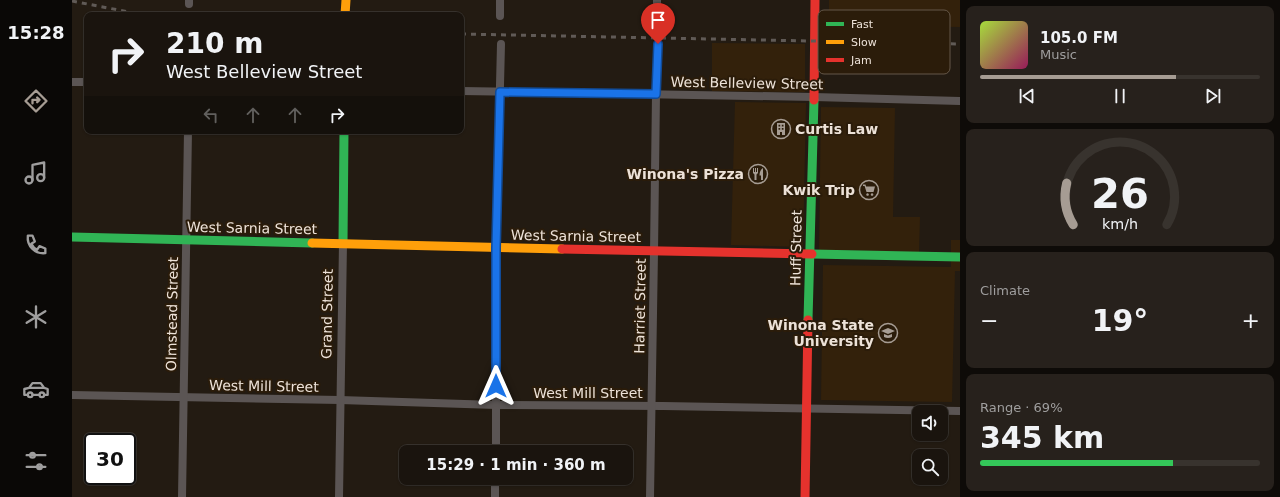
<!DOCTYPE html>
<html lang="en">
<head>
<meta charset="utf-8">
<style>
  body { margin:0; font-family:"DejaVu Sans",sans-serif; background:#27211c; color:#f1f3f6; height:100vh; display:flex; flex-direction:column; font-size:15px; white-space:nowrap }
  * { box-sizing:border-box; margin:0 }
  p { font-size:13px; color:#9f9e9e }
  .icon { flex:none; width:22px; height:22px; fill:none; stroke:currentColor; stroke-width:2; stroke-linecap:round; stroke-linejoin:round }
  .map { position:relative; flex:1; overflow:hidden }
  .panel { display:flex; flex-direction:column; gap:6px; padding:6px; background:#0e0b08; width:320px }
  .panel>* { flex:none }
  .guide { position:absolute; left:12px; top:12px; width:380px; height:122px; border-radius:8px; box-shadow:0 1px 3px #0004,0 0 0 1px #38332e; background:#1a140e; color:#f1f3f6; overflow:hidden }
  .controls { position:absolute; left:840px; top:405px; display:grid; gap:8px }
  .controls a { display:grid; place-items:center; width:36px; height:36px; border-radius:8px; background:#1a140e; box-shadow:0 1px 3px #0004,0 0 0 1px #38332e; font-size:20px }
  .speed { position:absolute; left:12px; top:433px; display:flex; gap:8px; font-size:20px; font-weight:700; text-align:center }
  .speed>* { display:grid; place-content:center; width:52px; height:52px; border-radius:50%; background:#1a140e; box-shadow:0 1px 3px #0004,0 0 0 1px #38332e; line-height:1 }
  .speed .limit { border:2px solid #111; border-radius:6px; background:#fff; color:#111 }
  .pin { position:absolute; display:grid; place-items:center; width:34px; height:34px; color:#fff; margin:-41px -17px; border-radius:50% 50% 50% 0; rotate:-45deg; box-shadow:0 0 4px #0007 }
  .pin .icon { rotate:45deg }
  .me { position:absolute; width:44px; margin:-22px; rotate:0deg; stroke-linejoin:round; filter:drop-shadow(0 0 3px #0008) }
  .turn { display:flex; align-items:center; gap:14px; height:84px; padding:0 16px; font-size:18px }
  .turn .icon { width:52px; height:52px; stroke-width:2.5 }
  .turn b { display:block; font-size:28px; line-height:34px }
  .lanes { display:flex; align-items:center; height:38px; padding:0 16px; background:#0003; justify-content:center; gap:20px; direction:ltr }
  .lanes .off { opacity:.35 }
  .big { font-size:30px; font-weight:700; line-height:1.1 }
  .panel .tile { flex:1; display:flex; flex-direction:column; justify-content:center; gap:6px; min-width:0; padding:0 14px; border-radius:8px; background:#27211c }
  .panel .dial { align-items:center; gap:0 }
  .dial svg { height:104px; overflow:visible; fill:none; stroke:#38332e; stroke-width:7; stroke-linecap:round; text-anchor:middle }
  .dial text { fill:#f1f3f6; stroke:none }
  .song { display:flex; align-items:center; gap:12px }
  .cover { width:48px; height:48px; border-radius:6px; background:linear-gradient(135deg,hsl(80 70% 55%),hsl(330 70% 35%)) }
  .played { height:4px; border-radius:2px; background:linear-gradient(90deg,#a69c93 70%,#38332e 70%) }
  .keys { display:flex; justify-content:space-around; direction:ltr }
  .heat { display:flex; justify-content:space-between; align-items:center; font-size:22px; direction:ltr }
  .charge { height:6px; border-radius:3px; background:linear-gradient(90deg,#34c759 69%,#38332e 0) }
  .trip { position:absolute; left:327px; top:445px; width:234px; height:40px; border-radius:8px; background:#1a140e; box-shadow:0 1px 3px #0004,0 0 0 1px #38332e; font-weight:700; line-height:40px; text-align:center }
  main { display:flex; flex:1; min-height:0 }
  .tabs { display:flex; flex-direction:column; width:72px; justify-content:space-around; align-items:center; background:#0a0806; color:#9f9e9e }
  .tabs .icon { width:28px; height:28px }
  .tabs .active { color:#a69c93 }
  .tabs b { font-size:18px; color:#f1f3f6 }
  .map>svg:first-child { display:block }
</style>
</head>
<body>
<main>
<nav class="tabs">
<b>15:28</b>
<svg class="icon active" aria-label="directions" viewBox="0 0 24 24"><path d="M12 3l9 9-9 9-9-9zM9 14v-3h6M13 9l2 2-2 2"/></svg>
<svg class="icon" aria-label="music" viewBox="0 0 24 24"><path d="M9 18V5l10-2v13"/><circle cx="6" cy="18" r="3"/><circle cx="16" cy="16" r="3"/></svg>
<svg class="icon" aria-label="phone" viewBox="0 0 24 24"><path d="M5 4h4l2 5-3 2q2 4 5 5l2-3 5 2v4C11 20 4 13 5 4z"/></svg>
<svg class="icon" aria-label="climate" viewBox="0 0 24 24"><path d="M12 3v18M4 7l16 10M4 17L20 7"/></svg>
<svg class="icon" aria-label="car" viewBox="0 0 24 24"><path d="M5 17H2v-5l4-1 3-4h7l3 4 3 1v5h-3M9 17h6M6 11h13"/><circle cx="7" cy="17" r="2"/><circle cx="17" cy="17" r="2"/></svg>
<svg class="icon" aria-label="filters" viewBox="0 0 24 24"><path d="M4 7h16M4 17h16"/><circle cx="9" cy="7" r="2"/><circle cx="15" cy="17" r="2"/></svg>
</nav>
<div class="map">
<svg width="888" height="497" viewBox="0 0 888 497">
  <rect width="100%" height="100%" fill="#231b12"/>
  <!-- built -->
  <g fill="#33210b">
    <path d="M757 0H888V27L757 25Z"/>
    <path d="M640 43 733 44V92L640 91Z"/>
    <path d="M663 102 734 103 731 247 659 245Z"/>
    <path d="M749 107 823 108 821 217H848L847 252 747 250Z"/>
    <path d="M879 240H888V271H883L880 402 749 400 751 265 879 267Z"/>
  </g>
  <g fill="none" stroke-linecap="round" stroke-linejoin="round">
    <!-- street -->
    <g stroke="#5b5554" stroke-width="8">
      <path d="M117 0V4"/>
      <path d="M428 16V0"/>
      <path d="M585 23V0"/>
      <path d="M0 82H15"/>
      <path d="M389 91 742 97 888 101"/>
      <path d="M0 395 268 400 424 405 591 406 888 411"/>
      <path d="M424 452V248L429 44"/>
      <path d="M110 497 116 131"/>
      <path d="M267 497 271 243"/>
      <path d="M423 497V478"/>
      <path d="M578 497 582 252 584 94 586 44"/>
    </g>
    <!-- fast -->
    <g stroke="#30b455" stroke-width="9">
      <path d="M0 237 240 243"/>
      <path d="M271 243 272 131"/>
      <path d="M740 254 888 257"/>
      <path d="M736 320 742 100"/>
    </g>
    <!-- slow -->
    <g stroke="#ff9f0a" stroke-width="9">
      <path d="M273 15 274 0"/>
      <path d="M240 243 490 249"/>
    </g>
    <!-- jam -->
    <g stroke="#e5322d" stroke-width="9">
      <path d="M742 100 743 0"/>
      <path d="M490 249 740 254"/>
      <path d="M733 497 736 320"/>
    </g>
    <!-- rail -->
    <g stroke="#605a56" stroke-width="3" stroke-dasharray="5 5" stroke-linecap="butt">
      <path d="M0 1 72 15"/>
      <path d="M389 34 888 44"/>
    </g>
  </g>
  <g fill="none" stroke-linecap="round" stroke-linejoin="round">
    <defs>
      <path id="route" d="M424 386V248L428 92 584 94 586 44"/>
    </defs>
    <!-- route casing -->
    <use href="#route" stroke="#114b97" stroke-width="10"/>
    <!-- route -->
    <use href="#route" stroke="#1a73e8" stroke-width="7"/>
  </g>
  <!-- icons -->
  <defs>
    <symbol id="building-ring" viewBox="-11 -11 22 22"><circle r="9.5" fill="#2b1c0a" stroke="#a69c93" stroke-width="1.5"/><path d="M-4-6H4V6H1V3H-1V6H-4ZM-2.5-4.3h1.7v1.8h-1.7ZM.8-4.3h1.7v1.8H.8ZM-2.5-1h1.7V.8h-1.7ZM.8-1h1.7V.8H.8Z" fill="#a69c93"/></symbol>
    <symbol id="restaurant-ring" viewBox="-11 -11 22 22"><circle r="9.5" fill="#2b1c0a" stroke="#a69c93" stroke-width="1.5"/><path d="M-5-6h1v4h1v-4h1v4h1v-4h1v5L-1.5 .5V6h-2V.5L-5-1ZM5-6V6H3V1.5H1.5Q1.5-4 5-6Z" fill="#a69c93"/></symbol>
    <symbol id="supermarket-ring" viewBox="-11 -11 22 22"><circle r="9.5" fill="#2b1c0a" stroke="#a69c93" stroke-width="1.5"/><path d="M-6-5.5h2.5l.6 2H6L4.5 2H-2.5L-4.4-4H-6ZM-1.5 3.2a1.3 1.3 0 1 0 .1 0ZM3 3.2a1.3 1.3 0 1 0 .1 0Z" fill="#a69c93"/></symbol>
    <symbol id="university-ring" viewBox="-11 -11 22 22"><circle r="9.5" fill="#2b1c0a" stroke="#a69c93" stroke-width="1.5"/><path d="M0-5L7-2L0 1L-7-2ZM-4 1L0 2.5L4 1V4Q0 6-4 4Z" fill="#a69c93"/></symbol>
  </defs>
  <g fill-rule="evenodd">
    <use href="#building-ring" x="698" y="118" width="22" height="22"/>
    <use href="#restaurant-ring" x="675" y="163" width="22" height="22"/>
    <use href="#supermarket-ring" x="786" y="179" width="22" height="22"/>
    <use href="#university-ring" x="805" y="322" width="22" height="22"/>
  </g>
  <g text-anchor="middle" stroke-width="4" stroke-linejoin="round" paint-order="stroke">
    <!-- street labels -->
    <g font-size="14" fill="#ede2d8" stroke="#2b1c0a">
      <text transform="translate(675 83) rotate(1)" y="5">West Belleview Street</text>
      <text transform="translate(180 228) rotate(1)" y="5">West Sarnia Street</text>
      <text transform="translate(504 236) rotate(1)" y="5">West Sarnia Street</text>
      <text transform="translate(724 248) rotate(-89)" y="5">Huff Street</text>
      <text transform="translate(568 306) rotate(-89)" y="5">Harriet Street</text>
      <text transform="translate(100 314) rotate(-89)" y="5">Olmstead Street</text>
      <text transform="translate(255 314) rotate(-89)" y="5">Grand Street</text>
      <text transform="translate(192 386) rotate(1)" y="5">West Mill Street</text>
      <text x="516" y="398">West Mill Street</text>
    </g>
    <!-- poi labels -->
    <g font-size="14" font-weight="bold" fill="#ede2d8" stroke="#2b1c0a" text-anchor="end">
      <text x="723" y="134" text-anchor="start">Curtis Law</text>
      <text x="672" y="179">Winona's Pizza</text>
      <text x="783" y="195">Kwik Trip</text>
      <text x="802" y="330">Winona State<tspan x="802" dy="16">University</tspan></text>
    </g>
  </g>
  <!-- legend -->
  <rect x="746" y="10" width="132" height="64" rx="6" fill="#2b1c0a" stroke="#655748" stroke-width="1"/>
  <rect x="754" y="22" width="18" height="4" fill="#30b455"/>
  <rect x="754" y="40" width="18" height="4" fill="#ff9f0a"/>
  <rect x="754" y="58" width="18" height="4" fill="#e5322d"/>
  <g font-size="11" fill="#ede2d8">
    <text x="779" y="28">Fast</text>
    <text x="779" y="46">Slow</text>
    <text x="779" y="64">Jam</text>
  </g>
</svg>
<div class="controls">
<a><svg class="icon" aria-label="sound" viewBox="0 0 24 24"><path d="M4 9h4l5-4v14l-5-4H4zM17 9q2 3 0 6"/></svg></a>
<a><svg class="icon" aria-label="search" viewBox="0 0 24 24"><circle cx="10" cy="10" r="6"/><path d="M15 15l6 6"/></svg></a>
</div>
<div class="speed"><div class="limit">30</div></div>
<div class="pin" style="left:586px;top:44px;background:#d93025"><svg class="icon" aria-label="arrive" viewBox="0 0 24 24"><path d="M6 21V4h12l-3 4 3 4H6"/></svg></div>
<svg class="me" style="left:424px;top:386px" viewBox="-20 -20 40 40"><path d="M0-17L14 15 0 8-14 15z" fill="#1a73e8" stroke="#fff" stroke-width="4"/></svg>
<div class="trip">15:29 · 1 min · 360 m</div>
<div class="guide">
<div class="turn"><svg class="icon" aria-label="right" viewBox="0 0 24 24"><path d="M7 20v-9h11M14 6l5 5-5 5"/></svg><div><b>210 m</b>West Belleview Street</div></div>
<div class="lanes"><svg class="icon off" aria-label="left" viewBox="0 0 24 24"><path d="M17 20v-9H6M10 6l-5 5 5 5"/></svg><svg class="icon off" aria-label="ahead" viewBox="0 0 24 24"><path d="M12 20V5M6 11l6-6 6 6"/></svg><svg class="icon off" aria-label="ahead" viewBox="0 0 24 24"><path d="M12 20V5M6 11l6-6 6 6"/></svg><svg class="icon" aria-label="right" viewBox="0 0 24 24"><path d="M7 20v-9h11M14 6l5 5-5 5"/></svg></div>
</div>
</div>
<section class="panel">
<div class="tile">
<div class="song"><i class="cover"></i><div><b>105.0 FM</b><p>Music</p></div></div>
<div class="played"></div>
<div class="keys"><svg class="icon" aria-label="previous" viewBox="0 0 24 24"><path d="M18 5L8 12l10 7zM5 5v14"/></svg><svg class="icon" aria-label="pause" viewBox="0 0 24 24"><path d="M8 5v14M16 5v14"/></svg><svg class="icon" aria-label="next" viewBox="0 0 24 24"><path d="M6 5l10 7-10 7zM19 5v14"/></svg></div>
</div>
<div class="tile dial"><svg viewBox="0 0 100 80">
<path d="M14 69A42 42 0 1 1 86 69"/>
<path d="M14 69A42 42 0 0 1 9 37" stroke="#a69c93"/>
<text x="50" y="56" font-size="32" font-weight="700">26</text>
<text x="50" y="72" font-size="11">km/h</text>
</svg></div>
<div class="tile"><p>Climate</p>
<div class="heat"><a>−</a><b class="big">19°</b><a>+</a></div>
</div>
<div class="tile"><p>Range · 69%</p><b class="big">345 km</b><div class="charge"></div></div>
</section>
</main>
</body>
</html>
